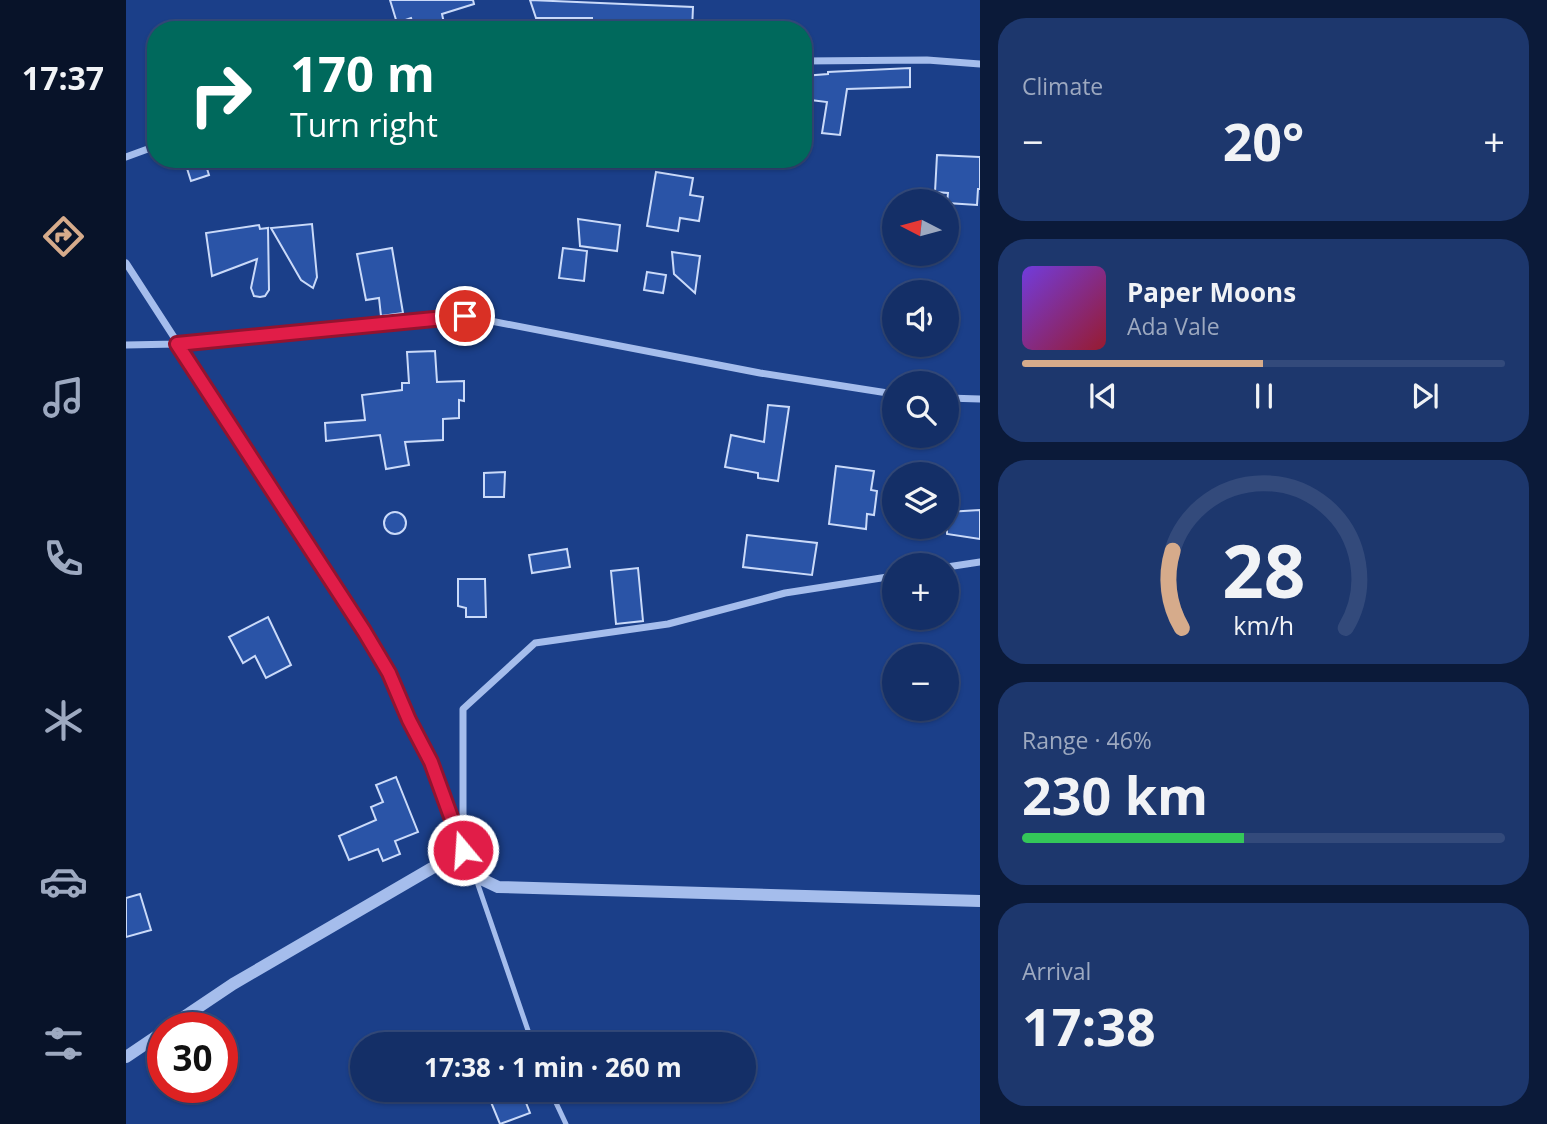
<!DOCTYPE html>
<html lang="en">
<head>
<meta charset="utf-8">
<style>
  body { margin:0; font-family:"Open Sans",sans-serif; background:#1d376d; color:#f1f3f6; height:100vh; display:flex; flex-direction:column; font-size:26px; white-space:nowrap }
  * { box-sizing:border-box; margin:0 }
  p { font-size:23px; color:#9da9c0 }
  .icon { flex:none; width:38px; height:38px; fill:none; stroke:currentColor; stroke-width:2; stroke-linecap:round; stroke-linejoin:round }
  .map { position:relative; flex:1; overflow:hidden }
  .sheet { display:flex; flex-direction:column; gap:18px; padding:18px; background:#0b1a39; width:567px }
  .sheet>* { flex:none }
  .banner { position:absolute; left:21px; top:21px; width:665px; height:147px; border-radius:28px; box-shadow:0 2px 5px #0004,0 0 0 2px #334a7b; background:#00695c; color:#fff; overflow:hidden }
  .needle { width:46px; rotate:276deg }
  .fabs { position:absolute; left:756px; top:189px; display:grid; gap:14px }
  .fabs a { display:grid; place-items:center; width:77px; height:77px; border-radius:50%; background:#142f67; box-shadow:0 2px 5px #0004,0 0 0 2px #334a7b; font-size:35px }
  .speed { position:absolute; left:21px; top:1012px; display:flex; gap:14px; font-size:35px; font-weight:700; text-align:center }
  .speed>* { display:grid; place-content:center; width:91px; height:91px; border-radius:50%; background:#142f67; box-shadow:0 2px 5px #0004,0 0 0 2px #334a7b; line-height:1 }
  .speed .limit { border:10px solid #d22; background:#fff; color:#111 }
  .pin { position:absolute; display:grid; place-items:center; width:60px; height:60px; color:#fff; margin:-30px; border:4px solid #fff; border-radius:50%; box-shadow:0 2px 7px #0007 }
  .me { position:absolute; width:77px; margin:-38px; rotate:342deg; stroke-linejoin:round; filter:drop-shadow(0 0 5px #0008) }
  .turn { display:flex; align-items:center; gap:24px; height:147px; padding:0 28px; font-size:32px }
  .turn .icon { width:91px; height:91px; stroke-width:2.5 }
  .turn b { display:block; font-size:49px; line-height:60px }
  .big { font-size:52px; font-weight:700; line-height:1.1 }
  .sheet .widget { flex:1; display:flex; flex-direction:column; justify-content:center; gap:10px; min-width:0; padding:0 24px; border-radius:28px; background:#1d376d }
  .sheet .dial { align-items:center; gap:0 }
  .dial svg { height:182px; overflow:visible; fill:none; stroke:#334a7b; stroke-width:7; stroke-linecap:round; text-anchor:middle }
  .dial text { fill:#f1f3f6; stroke:none }
  .song { display:flex; align-items:center; gap:21px }
  .cover { width:84px; height:84px; border-radius:10px; background:linear-gradient(135deg,hsl(260 70% 55%),hsl(350 70% 35%)) }
  .played { height:7px; border-radius:4px; background:linear-gradient(90deg,#d6ab8b 50%,#334a7b 50%) }
  .keys { display:flex; justify-content:space-around; direction:ltr }
  .heat { display:flex; justify-content:space-between; align-items:center; font-size:38px; direction:ltr }
  .charge { height:10px; border-radius:5px; background:linear-gradient(90deg,#34c759 46%,#334a7b 0) }
  .trip { position:absolute; left:224px; top:1032px; width:406px; height:70px; border-radius:35px; background:#142f67; box-shadow:0 2px 5px #0004,0 0 0 2px #334a7b; font-weight:700; line-height:70px; text-align:center }
  main { display:flex; flex:1; min-height:0 }
  .menu { display:flex; flex-direction:column; width:126px; justify-content:space-around; align-items:center; background:#081329; color:#9da9c0 }
  .menu .icon { width:49px; height:49px }
  .menu .active { color:#d6ab8b }
  .menu b { font-size:32px; color:#f1f3f6 }
  .map>svg:first-child { display:block }
</style>
</head>
<body>
<main>
<nav class="menu">
<b>17:37</b>
<svg class="icon active" aria-label="directions" viewBox="0 0 24 24"><path d="M12 3l9 9-9 9-9-9zM9 14v-3h6M13 9l2 2-2 2"/></svg>
<svg class="icon" aria-label="music" viewBox="0 0 24 24"><path d="M9 18V5l10-2v13"/><circle cx="6" cy="18" r="3"/><circle cx="16" cy="16" r="3"/></svg>
<svg class="icon" aria-label="phone" viewBox="0 0 24 24"><path d="M5 4h4l2 5-3 2q2 4 5 5l2-3 5 2v4C11 20 4 13 5 4z"/></svg>
<svg class="icon" aria-label="climate" viewBox="0 0 24 24"><path d="M12 3v18M4 7l16 10M4 17L20 7"/></svg>
<svg class="icon" aria-label="car" viewBox="0 0 24 24"><path d="M5 17H2v-5l4-1 3-4h7l3 4 3 1v5h-3M9 17h6M6 11h13"/><circle cx="7" cy="17" r="2"/><circle cx="17" cy="17" r="2"/></svg>
<svg class="icon" aria-label="filters" viewBox="0 0 24 24"><path d="M4 7h16M4 17h16"/><circle cx="9" cy="7" r="2"/><circle cx="15" cy="17" r="2"/></svg>
</nav>
<div class="map">
<svg width="854" height="1124" viewBox="0 0 854 1124">
  <rect width="100%" height="100%" fill="#1b3f89"/>
  <!-- building -->
  <g fill="#2a54a7" stroke="#cadaf9" stroke-width="2">
    <path d="M264 0H347L348 4 316 14 318 23 297 30H289L285 18 271 23Z"/>
    <path d="M404 0 567 7 566 30H466V18H410Z"/>
    <path d="M784 68V87L721 89 714 135 696 133 701 102 677 99V76L702 74V72Z"/>
    <path d="M811 155 854 157V189H852L851 205 821 203 822 193 809 192Z"/>
    <path d="M58 159H78L83 175 65 181Z"/>
    <path d="M530 172 567 178 564 195 577 197 573 221 554 218 552 231 521 226Z"/>
    <path d="M452 219 494 225 491 251 454 246Z"/>
    <path d="M186 224 191 277 187 288 175 280 145 228Z"/>
    <path d="M133 225 134 229 142 228 143 290 139 296 134 297 128 296 125 288 131 259 86 276 80 233Z"/>
    <path d="M266 248 277 313 255 316 253 298 240 300 231 254Z"/>
    <path d="M437 248 461 251 458 281 433 278Z"/>
    <path d="M546 252 574 256 569 293 548 274Z"/>
    <path d="M521 272 540 275 537 293 518 290Z"/>
    <path d="M309 351 311 382 338 381V401L333 400V418L317 419V440L279 442 283 465 260 469 254 435 200 441 199 423 239 420 236 395 276 390V383H283L281 352Z"/>
    <path d="M642 405 663 407 652 481 632 478V473L599 467 605 435 638 442Z"/>
    <path d="M710 466 748 471 745 490 751 491 748 515 741 514 740 529 703 524Z"/>
    <path d="M379 472 378 497H358V473Z"/>
    <path d="M854 510V539L821 534V512Z"/>
    <circle cx="269" cy="523" r="11"/>
    <path d="M621 535 691 543 686 575 617 567Z"/>
    <path d="M441 549 444 567 406 573 403 555Z"/>
    <path d="M512 568 517 621 490 624 485 571Z"/>
    <path d="M332 579H359L360 617H340V608L332 606Z"/>
    <path d="M142 617 165 665 140 678 129 656 117 663 103 637Z"/>
    <path d="M270 777 292 832 269 841 274 854 257 861 252 849 223 860 213 836 250 820 245 807 257 802 250 785Z"/>
    <path d="M14 894 25 930 0 937V898Z"/>
    <path d="M360 1090H395L404 1113 374 1124Z"/>
  </g>
  <g fill="none" stroke-linecap="round" stroke-linejoin="round">
    <!-- service -->
    <g stroke="#a5bdec" stroke-width="5">
      <path d="M350 879 407 1045"/>
      <path d="M424 1090 440 1124"/>
    </g>
    <!-- minor -->
    <g stroke="#a5bdec" stroke-width="7">
      <path d="M677 61 801 60 854 64"/>
      <path d="M0 157 30 146"/>
      <path d="M0 263 238 631 263 673 283 720 305 762 337 850"/>
      <path d="M0 345 51 344 339 316 634 373 768 394"/>
      <path d="M821 398 854 399"/>
      <path d="M821 567 854 562"/>
      <path d="M337 842V709L409 643 542 624 659 593 768 576"/>
    </g>
    <!-- tertiary -->
    <g stroke="#a5bdec" stroke-width="12">
      <path d="M43 1027 107 984 337 850 349 876 372 887 854 901"/>
      <path d="M0 1057 37 1032"/>
    </g>
  </g>
  <g fill="none" stroke-linecap="round" stroke-linejoin="round">
    <defs>
      <path id="route" d="M337 850 305 762 283 720 263 673 238 631 51 344 339 316"/>
    </defs>
    <!-- route casing -->
    <use href="#route" stroke="#92132f" stroke-width="18"/>
    <!-- route -->
    <use href="#route" stroke="#e11d48" stroke-width="12"/>
  </g>
</svg>
<div class="fabs">
<a><svg class="needle" viewBox="-14 -14 28 28"><path d="M0-13l5 13h-10z" fill="#e53935"/><path d="M0 13l5-13h-10z" fill="#9da9c0"/></svg></a>
<a><svg class="icon" aria-label="sound" viewBox="0 0 24 24"><path d="M4 9h4l5-4v14l-5-4H4zM17 9q2 3 0 6"/></svg></a>
<a><svg class="icon" aria-label="search" viewBox="0 0 24 24"><circle cx="10" cy="10" r="6"/><path d="M15 15l6 6"/></svg></a>
<a><svg class="icon" aria-label="layers" viewBox="0 0 24 24"><path d="M12 4l9 5-9 5-9-5zM3 14l9 5 9-5"/></svg></a>
<a>+</a>
<a>−</a>
</div>
<div class="speed"><div class="limit">30</div></div>
<div class="pin" style="left:339px;top:316px;background:#d93025"><svg class="icon" aria-label="arrive" viewBox="0 0 24 24"><path d="M6 21V4h12l-3 4 3 4H6"/></svg></div>
<svg class="me" style="left:337px;top:850px" viewBox="-20 -20 40 40"><circle r="17" fill="#e11d48" stroke="#fff" stroke-width="3"/><path d="M0-11L8 9 0 5-8 9z" fill="#fff"/></svg>
<div class="trip">17:38 · 1 min · 260 m</div>
<div class="banner">
<div class="turn"><svg class="icon" aria-label="right" viewBox="0 0 24 24"><path d="M7 20v-9h11M14 6l5 5-5 5"/></svg><div><b>170 m</b>Turn right</div></div>
</div>
</div>
<section class="sheet">
<div class="widget"><p>Climate</p>
<div class="heat"><a>−</a><b class="big">20°</b><a>+</a></div>
</div>
<div class="widget">
<div class="song"><i class="cover"></i><div><b>Paper Moons</b><p>Ada Vale</p></div></div>
<div class="played"></div>
<div class="keys"><svg class="icon" aria-label="previous" viewBox="0 0 24 24"><path d="M18 5L8 12l10 7zM5 5v14"/></svg><svg class="icon" aria-label="pause" viewBox="0 0 24 24"><path d="M8 5v14M16 5v14"/></svg><svg class="icon" aria-label="next" viewBox="0 0 24 24"><path d="M6 5l10 7-10 7zM19 5v14"/></svg></div>
</div>
<div class="widget dial"><svg viewBox="0 0 100 80">
<path d="M14 69A42 42 0 1 1 86 69"/>
<path d="M14 69A42 42 0 0 1 10 35" stroke="#d6ab8b"/>
<text x="50" y="56" font-size="32" font-weight="700">28</text>
<text x="50" y="72" font-size="11">km/h</text>
</svg></div>
<div class="widget"><p>Range · 46%</p><b class="big">230 km</b><div class="charge"></div></div>
<div class="widget"><p>Arrival</p><b class="big">17:38</b></div>
</section>
</main>
</body>
</html>
